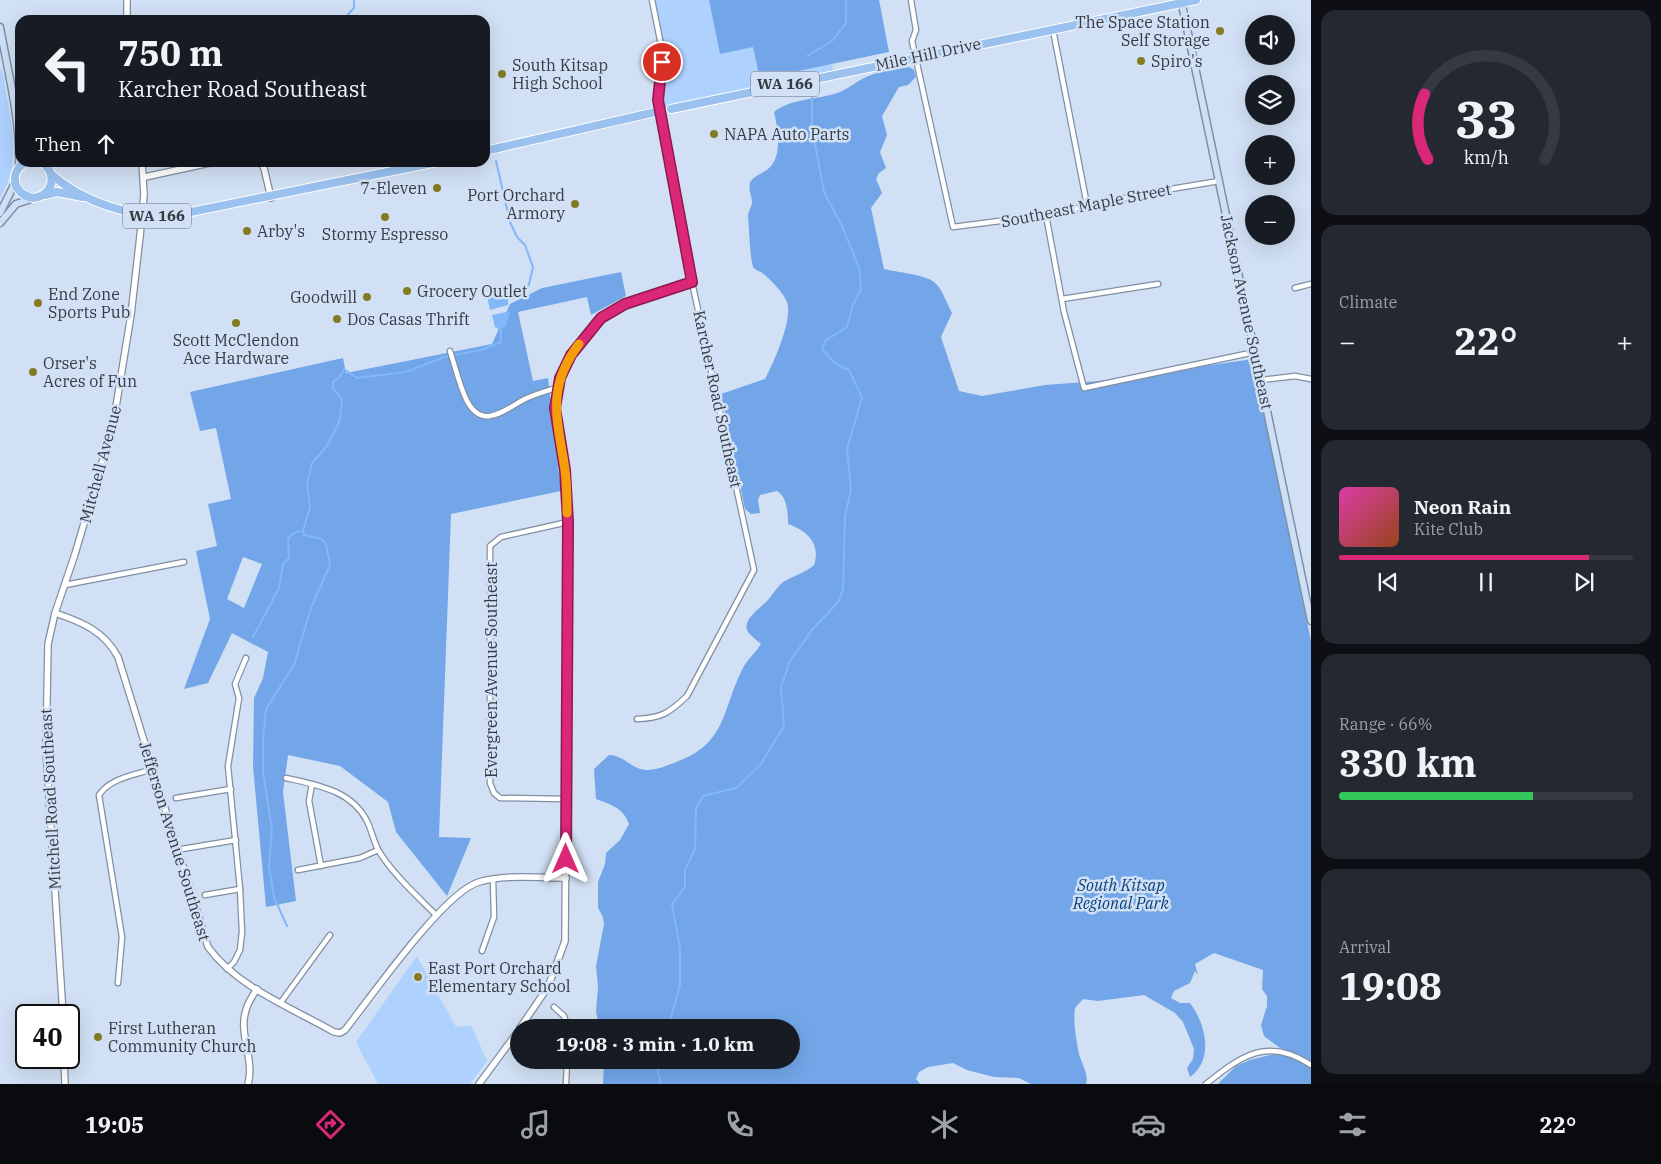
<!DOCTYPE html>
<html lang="en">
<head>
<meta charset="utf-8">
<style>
  body { margin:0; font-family:"IBM Plex Serif",serif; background:#242831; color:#f1f3f6; height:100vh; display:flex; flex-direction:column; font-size:19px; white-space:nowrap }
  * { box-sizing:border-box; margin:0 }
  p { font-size:16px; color:#9ea1a6 }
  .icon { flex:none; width:28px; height:28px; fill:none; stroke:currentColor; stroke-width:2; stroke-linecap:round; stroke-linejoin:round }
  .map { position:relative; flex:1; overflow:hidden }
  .drawer { display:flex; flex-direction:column; gap:10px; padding:10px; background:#0d0f14; width:350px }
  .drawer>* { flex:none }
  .banner { position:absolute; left:15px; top:15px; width:475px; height:152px; border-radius:15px; box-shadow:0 5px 20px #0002; background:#171b24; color:#f1f3f6; overflow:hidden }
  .tools { position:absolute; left:1245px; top:15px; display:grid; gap:10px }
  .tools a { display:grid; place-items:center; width:50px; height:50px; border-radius:50%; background:#171b24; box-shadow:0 5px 20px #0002; font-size:25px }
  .speed { position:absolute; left:15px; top:1004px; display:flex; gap:10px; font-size:25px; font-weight:700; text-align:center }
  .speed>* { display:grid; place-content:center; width:65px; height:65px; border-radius:50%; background:#171b24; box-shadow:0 5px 20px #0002; line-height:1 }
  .speed .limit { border:2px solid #111; border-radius:8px; background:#fff; color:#111 }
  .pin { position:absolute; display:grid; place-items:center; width:42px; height:42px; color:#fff; margin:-21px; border:2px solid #fff; border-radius:50%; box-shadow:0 1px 5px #0007 }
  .me { position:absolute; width:55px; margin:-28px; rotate:0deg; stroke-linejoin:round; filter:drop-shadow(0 0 4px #0008) }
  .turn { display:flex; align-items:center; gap:18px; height:105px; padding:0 20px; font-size:22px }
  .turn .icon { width:65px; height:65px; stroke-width:2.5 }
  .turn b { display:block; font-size:35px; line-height:42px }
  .then { display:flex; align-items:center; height:48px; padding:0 20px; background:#0003; gap:10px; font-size:19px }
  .big { font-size:38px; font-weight:700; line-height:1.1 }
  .drawer .tile { flex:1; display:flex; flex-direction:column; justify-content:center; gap:8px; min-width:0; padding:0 18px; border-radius:15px; background:#242831 }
  .drawer .dial { align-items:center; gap:0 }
  .dial svg { height:130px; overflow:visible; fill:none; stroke:#363941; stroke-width:7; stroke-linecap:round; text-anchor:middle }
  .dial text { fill:#f1f3f6; stroke:none }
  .song { display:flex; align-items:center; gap:15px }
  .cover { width:60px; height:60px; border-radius:8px; background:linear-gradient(135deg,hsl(320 70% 55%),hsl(20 70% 35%)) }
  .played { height:5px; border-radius:2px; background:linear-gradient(90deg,#db2777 85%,#363941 85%) }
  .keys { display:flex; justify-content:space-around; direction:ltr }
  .heat { display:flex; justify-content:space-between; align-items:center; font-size:28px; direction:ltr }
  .charge { height:8px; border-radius:4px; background:linear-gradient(90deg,#34c759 66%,#363941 0) }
  .trip { position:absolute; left:510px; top:1019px; width:290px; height:50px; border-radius:25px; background:#171b24; box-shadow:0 5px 20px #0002; font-weight:700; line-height:50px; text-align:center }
  .menu { display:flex; height:80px; justify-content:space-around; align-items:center; background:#090b0e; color:#9ea1a6 }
  .menu .icon { width:35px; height:35px }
  .menu .active { color:#db2777 }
  .menu b { font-size:22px; color:#f1f3f6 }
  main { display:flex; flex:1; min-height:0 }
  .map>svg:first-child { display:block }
</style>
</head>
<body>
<main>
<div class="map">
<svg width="1311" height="1084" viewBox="0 0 1311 1084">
  <rect width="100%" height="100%" fill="#d1e0f4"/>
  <!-- green -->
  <g fill="#aed1fd">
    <path d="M652 0H819L834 74 660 111 658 100 662 62Z"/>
    <path d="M0 68C4 73 5 86 6 93 13 129 21 164 0 198Z"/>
    <path d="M417 956 456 1027 471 1025 487 1061 470 1084H378L356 1042Z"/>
  </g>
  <!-- forest -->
  <g fill="#72a6e8" fill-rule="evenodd">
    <path d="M709 0H879L889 52 760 79 753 47 720 54Z"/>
    <path d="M909 67 914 70 916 77 908 85 899 87 882 116 887 135 880 152 886 168 879 173 876 179 882 193 871 208 884 269C896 272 926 275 934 282 942 288 947 304 952 313L941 337 959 391 982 396 1045 385 1099 381 1253 359 1311 641V1061L1280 1048 1264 1036 1261 1025 1267 1006V996L1262 989 1263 970 1214 953 1195 964 1198 975 1195 971 1190 983 1174 991 1171 998 1180 1003H1190C1205 1023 1215 1059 1190 1077L1187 1068 1193 1059 1194 1049 1183 1022 1175 1013 1144 995 1098 1001 1083 999 1075 1008C1073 1023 1076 1039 1079 1054 1082 1064 1089 1075 1086 1084H1031L1019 1078 994 1077 967 1070 953 1063 928 1067 919 1072 916 1079 920 1084H603L604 1060H791V1028L599 1027 596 1011 598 987 596 966 604 924 603 917 598 908V882L605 864 606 853 620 840 629 824C623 807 611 805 596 799L594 769 609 755C624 755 632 770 647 770 658 770 671 764 681 760 727 742 723 706 743 668 747 660 756 652 761 644 757 640 750 636 747 630 743 618 762 607 768 600 773 594 777 587 783 582 793 576 805 573 814 565 821 543 807 531 788 524 788 512 787 497 777 491L760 495 758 500 760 513 751 514 745 509 721 394 765 379C773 364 795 316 786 300 781 290 770 279 761 272 758 271 756 270 754 268 750 265 749 224 748 216 748 211 752 207 752 202 752 196 748 190 750 183 753 176 762 174 768 169 783 157 778 129 774 112 792 98 816 100 837 93 847 90 854 83 864 78 877 71 895 70 909 67Z"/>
    <path d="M621 272 626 296 591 315 587 297 518 312 533 381 548 378 561 491 451 514 439 837 471 838 447 896 396 832 388 802 340 766 288 755 283 792 296 901 266 907 253 767 254 698 263 678 268 652 232 633 208 683 184 689 210 619 196 551 217 546 208 504 231 499 216 428 200 431 190 392 343 358 346 373 492 344 510 304 542 288ZM243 557 262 564 244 608 227 599Z"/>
    <path d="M1282 1052 1311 1066V1084H1218L1236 1066 1250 1060Z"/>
  </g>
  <!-- water -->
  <g fill="#82b7fa">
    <path d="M508 292V305L490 310 487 296Z"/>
    <path d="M506 312H510L506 326 498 329 495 327 492 315Z"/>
  </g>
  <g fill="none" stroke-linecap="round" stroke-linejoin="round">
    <!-- stream -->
    <g stroke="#82b7fa" stroke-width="2">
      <path d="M343 20 354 8V0"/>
      <path d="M807 56 832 41 846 23V0"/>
      <path d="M496 161 510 222 517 237 525 245 533 267 528 288 508 299"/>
      <path d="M303 531 310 507 307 485 312 463 327 446 340 420 342 399 333 389V382L339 378 344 369 357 378 406 372 444 357 481 350 501 342V327"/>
      <path d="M253 637 279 588 283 564 289 558 288 539 293 533 302 531"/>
      <path d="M287 926 274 897 269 866 272 830 263 772V740L266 709 294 665 311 608 330 565 326 544 322 539 304 535 303 531"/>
      <path d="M668 1028 680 985V948L672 904 685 887V870L695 849 696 809 703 796 736 788 761 764 784 726 781 687 790 661 812 630 839 601 843 589 845 516 851 490 847 449 862 397 849 370 836 364 822 349 825 341 847 327 853 305 861 289 859 268 843 228 824 192 812 127V97"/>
      <path d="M659 1060 658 1072 661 1084"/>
    </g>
    <defs>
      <g id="minor">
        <path d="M911 0 916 30 912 41 953 227 1046 215 1153 192 1219 181"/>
        <path d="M1053 30 1087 205"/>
        <path d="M1046 215 1064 312 1084 388 1255 352"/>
        <path d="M1295 288 1311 284"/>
        <path d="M1062 299 1158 284"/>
        <path d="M450 351C455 366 459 384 466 399 481 430 502 412 523 400 534 394 547 391 559 387"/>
        <path d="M1261 380 1295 376 1311 379"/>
        <path d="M65 585 184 562"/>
        <path d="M637 719C662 718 669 713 687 696L754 570 692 282 660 111 657 90 663 55 652 0"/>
        <path d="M286 778C317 785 351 790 367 821 372 831 374 844 380 853 395 876 417 896 436 915"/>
        <path d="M312 784 309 801 321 866"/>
        <path d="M176 798 231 789"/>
        <path d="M566 799 500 798 494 793 490 783V546L501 537 568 522"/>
        <path d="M176 850 236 840"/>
        <path d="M298 870 360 858 378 850"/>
        <path d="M205 895 240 889"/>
        <path d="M482 951 494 917 493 879"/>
        <path d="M227 969 234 962 240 950 242 932 240 889 228 766 239 698 235 684 246 658"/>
        <path d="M118 983 122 937 99 795C110 778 135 775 153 769"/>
        <path d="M281 1002 330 935"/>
        <path d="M554 1007 564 1016 568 1028"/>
        <path d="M566 1084 567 1060"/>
        <path d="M1206 1084C1241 1056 1268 1036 1311 1065"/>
      </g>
      <g id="tertiary">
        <path d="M127 0V20"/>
        <path d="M142 162 144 195"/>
        <path d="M260 162 264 168 271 198"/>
        <path d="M145 177 214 162"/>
        <path d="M55 613C82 622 104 631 118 657L208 947C237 987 292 1008 334 1032L340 1033 345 1030C371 997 444 892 479 882 506 874 538 878 566 878"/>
        <path d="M63 1015 46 750 48 644 55 613 75 554 113 425 131 315 140 236"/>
        <path d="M520 1028 548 987 565 941 568 522 565 470 555 408 560 377 571 355 601 318 625 304 692 282"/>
        <path d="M64 1058 65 1084"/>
        <path d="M248 1084C255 1059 238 1034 246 1010 248 1002 253 995 257 989"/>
        <path d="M479 1084 519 1030"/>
      </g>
      <g id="secondary">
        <path d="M1181 0 1311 621"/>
        <path d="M0 27C8 73 21 120 19 168"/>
        <path d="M0 213 15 183"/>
        <path d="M0 223 16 204 31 199"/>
      </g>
      <g id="primary">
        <path d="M671 109 1196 0"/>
        <path d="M485 151 660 111"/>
        <path d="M26 162C8 172 13 195 33 198 53 196 59 173 41 162"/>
        <path d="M52 175C83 202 130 217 171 216L437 162"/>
        <path d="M45 195 57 192 83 197"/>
      </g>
    </defs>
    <!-- minor casing -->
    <use href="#minor" stroke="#818fa2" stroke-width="7"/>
    <!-- tertiary casing -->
    <use href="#tertiary" stroke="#818fa2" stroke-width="8"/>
    <!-- secondary casing -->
    <use href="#secondary" stroke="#818fa2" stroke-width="9"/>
    <!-- primary casing -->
    <use href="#primary" stroke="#fff" stroke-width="10"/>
    <!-- minor -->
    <use href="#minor" stroke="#fff" stroke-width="4.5"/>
    <!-- tertiary -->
    <use href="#tertiary" stroke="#fff" stroke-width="5.5"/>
    <!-- secondary -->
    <use href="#secondary" stroke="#cde0f7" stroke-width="6"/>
    <!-- primary -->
    <use href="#primary" stroke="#9bc1ee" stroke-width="8"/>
    <defs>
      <path id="tertiary-bridge" d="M140 236 144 195"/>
    </defs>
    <!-- tertiary-bridge casing -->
    <use href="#tertiary-bridge" stroke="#818fa2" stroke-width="8" stroke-linecap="butt"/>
    <!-- tertiary-bridge -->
    <use href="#tertiary-bridge" stroke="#fff" stroke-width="5.5"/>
  </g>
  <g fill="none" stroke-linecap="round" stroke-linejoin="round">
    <defs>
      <path id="route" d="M566 859 568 522 565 470 555 408 560 378 571 355 601 318 625 304 692 282 658 100 662 62"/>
    </defs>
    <!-- route casing -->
    <use href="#route" stroke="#8e194d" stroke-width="12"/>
    <!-- route -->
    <use href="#route" stroke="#db2777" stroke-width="9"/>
    <!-- slow -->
    <path stroke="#f59e0b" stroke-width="9" d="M567 513C567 499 567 484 565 470 558 421 545 389 579 344"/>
  </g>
  <!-- markers -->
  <g fill="#837b21" stroke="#d1e0f4" stroke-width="2">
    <circle cx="1220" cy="31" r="5"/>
    <circle cx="1141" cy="61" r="5"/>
    <circle cx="502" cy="74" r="5"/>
    <circle cx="714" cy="134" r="5"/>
    <circle cx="437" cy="188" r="5"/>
    <circle cx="575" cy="204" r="5"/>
    <circle cx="385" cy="217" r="5"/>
    <circle cx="247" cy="231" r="5"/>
    <circle cx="407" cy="291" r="5"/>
    <circle cx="367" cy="297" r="5"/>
    <circle cx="38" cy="303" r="5"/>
    <circle cx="337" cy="319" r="5"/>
    <circle cx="236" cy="323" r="5"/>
    <circle cx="33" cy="372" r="5"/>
    <circle cx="418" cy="977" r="5"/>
    <circle cx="98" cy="1037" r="5"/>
  </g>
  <g text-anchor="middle" stroke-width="5" stroke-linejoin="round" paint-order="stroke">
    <!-- shield labels -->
    <g fill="#d1e0f4" stroke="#646c78" stroke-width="1">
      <rect x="751" y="71.5" width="68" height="25" rx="4"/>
      <rect x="123" y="203.5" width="68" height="25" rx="4"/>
    </g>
    <g font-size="15" font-weight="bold" fill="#353b43">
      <text x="785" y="89">WA 166</text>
      <text x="157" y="221">WA 166</text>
    </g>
    <!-- poi labels -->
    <g font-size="16" fill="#353b43" stroke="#d1e0f4" text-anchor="start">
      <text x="1210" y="28" text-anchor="end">The Space Station<tspan x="1210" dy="18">Self Storage</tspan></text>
      <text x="1151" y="67">Spiro's</text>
      <text x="512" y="71">South Kitsap<tspan x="512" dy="18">High School</tspan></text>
      <text x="724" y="140">NAPA Auto Parts</text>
      <text x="427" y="194" text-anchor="end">7-Eleven</text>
      <text x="565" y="201" text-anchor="end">Port Orchard<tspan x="565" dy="18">Armory</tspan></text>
      <text x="257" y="237">Arby's</text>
      <text x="385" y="240" text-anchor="middle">Stormy Espresso</text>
      <text x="417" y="297">Grocery Outlet</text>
      <text x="48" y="300">End Zone<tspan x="48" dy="18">Sports Pub</tspan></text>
      <text x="357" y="303" text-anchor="end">Goodwill</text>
      <text x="347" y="325">Dos Casas Thrift</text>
      <text x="236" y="346" text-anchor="middle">Scott McClendon<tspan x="236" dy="18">Ace Hardware</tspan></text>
      <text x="43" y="369">Orser's<tspan x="43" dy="18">Acres of Fun</tspan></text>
      <text x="428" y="974">East Port Orchard<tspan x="428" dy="18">Elementary School</tspan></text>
      <text x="108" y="1034">First Lutheran<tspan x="108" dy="18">Community Church</tspan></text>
    </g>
    <!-- street labels -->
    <g font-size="16" fill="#353b43" stroke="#d1e0f4">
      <text transform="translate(928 54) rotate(-12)" y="6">Mile Hill Drive</text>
      <text transform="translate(1086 205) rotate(-11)" y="6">Southeast Maple Street</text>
      <text transform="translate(1247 312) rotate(78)" y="6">Jackson Avenue Southeast</text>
      <text transform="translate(718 399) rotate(78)" y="6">Karcher Road Southeast</text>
      <text transform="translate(100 464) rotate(-75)" y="6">Mitchell Avenue</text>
      <text transform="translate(491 670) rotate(-90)" y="6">Evergreen Avenue Southeast</text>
      <text transform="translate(50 799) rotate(-93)" y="6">Mitchell Road Southeast</text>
      <text transform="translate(175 841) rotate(73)" y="6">Jefferson Avenue Southeast</text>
    </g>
    <!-- park labels -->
    <g font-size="16" font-style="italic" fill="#09417b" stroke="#d1e0f4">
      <text x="1121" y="891">South Kitsap<tspan x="1121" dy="18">Regional Park</tspan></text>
    </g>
  </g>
</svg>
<div class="tools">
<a><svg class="icon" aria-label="sound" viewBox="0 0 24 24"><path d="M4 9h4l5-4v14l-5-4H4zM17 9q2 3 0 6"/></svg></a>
<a><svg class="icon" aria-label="layers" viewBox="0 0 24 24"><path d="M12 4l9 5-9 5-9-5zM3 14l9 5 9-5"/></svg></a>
<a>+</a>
<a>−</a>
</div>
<div class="speed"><div class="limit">40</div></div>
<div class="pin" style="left:662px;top:62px;background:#d93025"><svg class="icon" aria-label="arrive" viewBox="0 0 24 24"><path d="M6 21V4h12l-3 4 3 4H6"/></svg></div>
<svg class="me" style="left:566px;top:859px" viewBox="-20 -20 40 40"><path d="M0-17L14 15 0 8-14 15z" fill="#db2777" stroke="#fff" stroke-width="4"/></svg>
<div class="trip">19:08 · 3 min · 1.0 km</div>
<div class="banner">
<div class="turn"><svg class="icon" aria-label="left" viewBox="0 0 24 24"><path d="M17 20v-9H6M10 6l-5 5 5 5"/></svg><div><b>750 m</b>Karcher Road Southeast</div></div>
<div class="then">Then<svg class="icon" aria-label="ahead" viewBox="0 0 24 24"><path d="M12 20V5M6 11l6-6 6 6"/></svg></div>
</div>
</div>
<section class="drawer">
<div class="tile dial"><svg viewBox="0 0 100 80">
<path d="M14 69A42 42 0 1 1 86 69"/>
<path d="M14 69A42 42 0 0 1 12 29" stroke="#db2777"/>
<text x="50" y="56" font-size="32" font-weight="700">33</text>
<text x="50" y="72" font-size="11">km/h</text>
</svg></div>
<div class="tile"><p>Climate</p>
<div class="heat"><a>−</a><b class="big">22°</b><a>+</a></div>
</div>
<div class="tile">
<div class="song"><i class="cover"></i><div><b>Neon Rain</b><p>Kite Club</p></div></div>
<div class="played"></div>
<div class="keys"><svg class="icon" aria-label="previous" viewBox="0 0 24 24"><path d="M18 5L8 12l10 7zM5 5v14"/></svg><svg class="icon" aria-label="pause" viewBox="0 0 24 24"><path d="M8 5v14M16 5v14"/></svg><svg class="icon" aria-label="next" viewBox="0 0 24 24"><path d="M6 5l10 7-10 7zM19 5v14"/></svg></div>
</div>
<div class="tile"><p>Range · 66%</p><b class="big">330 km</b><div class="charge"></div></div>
<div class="tile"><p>Arrival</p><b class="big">19:08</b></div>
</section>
</main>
<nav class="menu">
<b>19:05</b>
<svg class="icon active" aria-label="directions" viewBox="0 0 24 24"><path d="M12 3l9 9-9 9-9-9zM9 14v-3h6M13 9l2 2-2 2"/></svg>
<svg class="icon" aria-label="music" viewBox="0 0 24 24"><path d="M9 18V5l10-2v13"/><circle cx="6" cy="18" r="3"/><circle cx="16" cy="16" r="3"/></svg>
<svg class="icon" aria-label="phone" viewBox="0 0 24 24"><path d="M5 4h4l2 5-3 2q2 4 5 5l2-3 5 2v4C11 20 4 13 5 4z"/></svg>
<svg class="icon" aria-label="climate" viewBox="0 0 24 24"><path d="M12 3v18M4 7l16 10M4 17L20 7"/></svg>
<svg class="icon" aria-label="car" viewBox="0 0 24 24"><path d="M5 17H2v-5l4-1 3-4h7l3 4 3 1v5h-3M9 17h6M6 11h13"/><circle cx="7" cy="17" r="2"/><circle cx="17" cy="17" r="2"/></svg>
<svg class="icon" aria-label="filters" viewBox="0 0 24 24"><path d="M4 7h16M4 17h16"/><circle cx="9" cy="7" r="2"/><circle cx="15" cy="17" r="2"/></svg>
<b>22°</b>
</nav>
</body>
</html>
